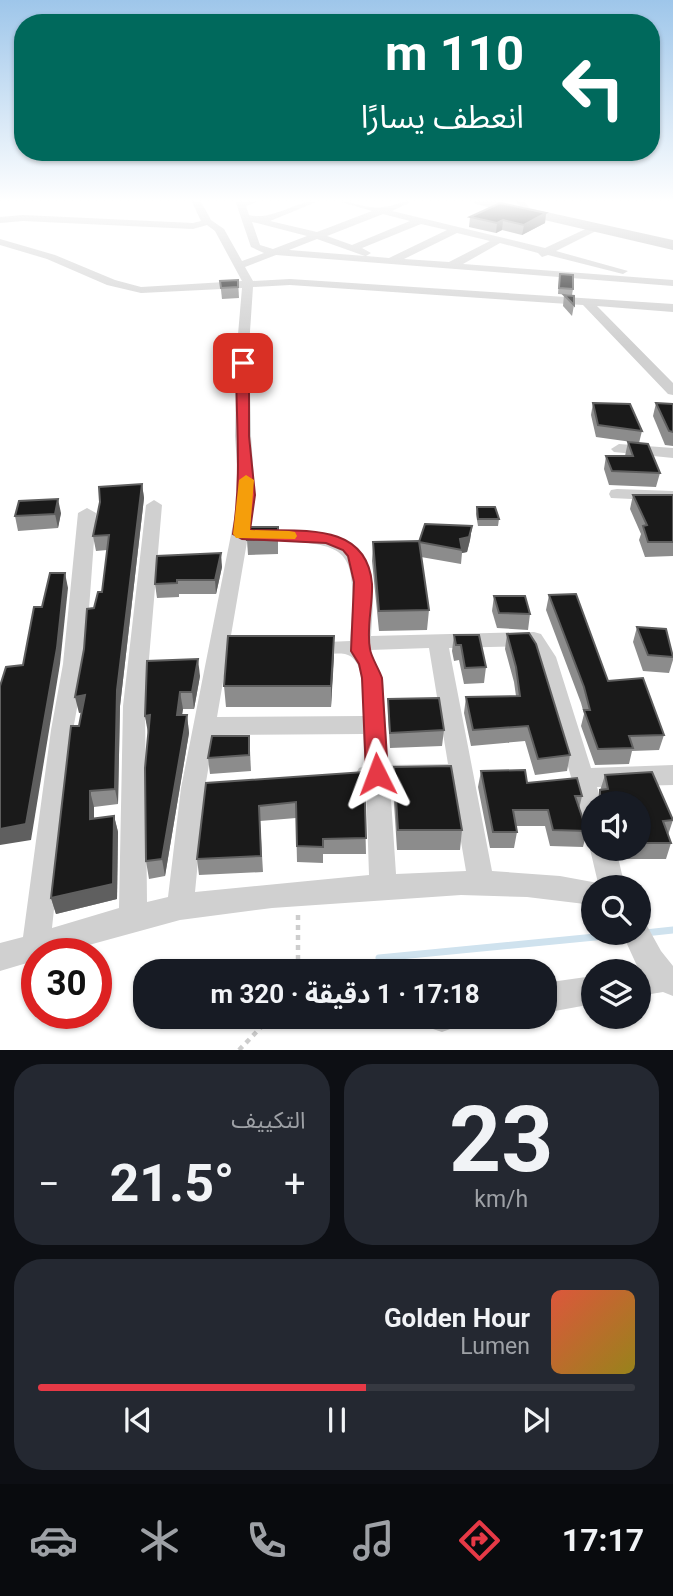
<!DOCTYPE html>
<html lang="ar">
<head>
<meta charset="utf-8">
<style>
  body { margin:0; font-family:Roboto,"Noto Sans Arabic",sans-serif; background:#242831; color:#f1f3f6; direction:rtl; height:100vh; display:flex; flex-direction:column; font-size:26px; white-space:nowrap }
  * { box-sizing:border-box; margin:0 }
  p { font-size:23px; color:#9ea1a6 }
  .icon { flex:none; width:38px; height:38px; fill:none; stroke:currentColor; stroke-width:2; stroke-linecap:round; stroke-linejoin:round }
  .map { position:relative; height:1050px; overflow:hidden; direction:ltr }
  .panel { display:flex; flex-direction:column; gap:14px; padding:14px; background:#0d0f14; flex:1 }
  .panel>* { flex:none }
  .hud { position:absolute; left:14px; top:14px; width:646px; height:147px; border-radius:28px; box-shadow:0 2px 5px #0004; direction:rtl; background:#00695c; color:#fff; overflow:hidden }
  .buttons { position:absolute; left:581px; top:791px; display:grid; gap:14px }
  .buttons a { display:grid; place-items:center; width:70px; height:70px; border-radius:50%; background:#171b24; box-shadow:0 2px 5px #0004; font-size:35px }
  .speed { position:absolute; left:21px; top:938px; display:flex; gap:14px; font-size:35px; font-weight:700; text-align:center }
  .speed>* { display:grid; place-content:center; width:91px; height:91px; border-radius:50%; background:#171b24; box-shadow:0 2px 5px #0004; line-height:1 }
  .speed .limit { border:10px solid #d22; background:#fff; color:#111 }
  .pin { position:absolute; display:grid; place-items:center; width:60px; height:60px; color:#fff; margin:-30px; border-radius:14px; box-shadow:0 4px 10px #0006 }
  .me { position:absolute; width:77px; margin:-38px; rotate:357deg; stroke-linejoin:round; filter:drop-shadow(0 0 5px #0008) }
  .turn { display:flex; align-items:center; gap:24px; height:147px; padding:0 21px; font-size:32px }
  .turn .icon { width:91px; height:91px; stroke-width:2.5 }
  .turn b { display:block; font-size:49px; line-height:60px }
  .big { font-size:52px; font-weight:700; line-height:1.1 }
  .panel .tile { flex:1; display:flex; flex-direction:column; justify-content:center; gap:10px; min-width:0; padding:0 24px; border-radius:28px; background:#242831 }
  .panel .dial { align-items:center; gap:0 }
  .dial b { font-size:91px; line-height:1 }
  .song { display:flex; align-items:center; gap:21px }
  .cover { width:84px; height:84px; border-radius:10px; background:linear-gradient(135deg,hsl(10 70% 55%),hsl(50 70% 35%)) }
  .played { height:7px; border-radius:4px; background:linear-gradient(90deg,#e63946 55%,#363941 55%) }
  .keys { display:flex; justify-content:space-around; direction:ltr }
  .heat { display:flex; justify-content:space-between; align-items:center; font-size:38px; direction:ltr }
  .panel .tiles { flex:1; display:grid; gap:14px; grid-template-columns:1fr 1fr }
  .tile:last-child { grid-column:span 2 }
  .trip { position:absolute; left:133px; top:959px; width:424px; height:70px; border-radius:28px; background:#171b24; box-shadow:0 2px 5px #0004; font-weight:700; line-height:70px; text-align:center; direction:rtl }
  .menu { display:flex; height:112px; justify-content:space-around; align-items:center; background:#090b0e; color:#9ea1a6 }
  .menu .icon { width:49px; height:49px }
  .menu .selected { color:#e63946 }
  .menu b { font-size:32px; color:#f1f3f6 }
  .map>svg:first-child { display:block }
</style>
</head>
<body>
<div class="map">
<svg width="673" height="1050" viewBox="0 0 673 1050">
  <rect width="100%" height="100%" fill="#fff"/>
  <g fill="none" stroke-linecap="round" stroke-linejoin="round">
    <!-- stream -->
    <g stroke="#cfe2ee" stroke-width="7">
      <path d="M645 933 673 930"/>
      <path d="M379 958 626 934"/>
    </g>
    <!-- path -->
    <g stroke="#cdcdcd" stroke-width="4.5" stroke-dasharray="5 5" stroke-linecap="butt">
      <path d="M298 915V971"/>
      <path d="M239 1050 271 1017"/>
    </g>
    <!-- street -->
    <g fill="#d0d0d0" fill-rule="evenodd">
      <path d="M191 200H200L211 220 224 229 242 261 264 253 251 247 235 200H262L246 206 249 215C273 221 297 200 321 200L270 221 317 232 372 211 334 200C349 200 368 210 383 207 395 206 403 200 415 200L392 211 545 248 594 225H600V229L556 251 628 271 623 274 548 255 542 257 538 253 500 243 463 264 673 280V286L276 255 245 267 253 281 290 279 673 304V312L597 306 673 383V395L668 394 583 305 290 285 253 287 249 346 251 436 255 494 249 533 256 530C291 531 353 525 368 565 376 586 372 614 371 636L534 632 541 634 556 657 591 768 673 765V785L597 787 602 803H593V824L584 821 536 658 528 646 449 648 492 871 560 876 598 883 590 849 593 842V849H616L625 887H593V905L527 897 461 895 272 908 180 920 56 954H37V960L0 971V943L23 937 51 730 63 664 78 513 87 508 96 513 85 664 73 730 52 928 119 908 123 706 146 505 154 500 162 505 145 706 147 902 168 897 181 788 239 494 235 436 237 346 242 288 141 293 107 285 47 259 0 245V239L55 255 115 280 141 287 242 281 215 231 207 225 193 229 23 221 0 223V217L23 215 193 223 201 221ZM383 214 410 221 352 245 327 236ZM252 222 257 223 307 236 273 249 260 245ZM421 224 447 230 389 258 366 256 371 253 362 248ZM457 233 490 241 449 262 404 259ZM317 239 362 255 365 256 289 250ZM248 536 256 540C351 544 358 542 350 641L305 643 302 648 305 653C318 657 331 652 345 654 367 659 362 700 363 716L217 717ZM429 648 448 764 388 765 383 679 370 650ZM363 734 365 766 359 768 355 775 359 782 366 784 369 875 195 892 205 788 214 735ZM451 783 466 871 396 874 390 784Z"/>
      <path d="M515 200H523L533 212 531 214H525Z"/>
      <path d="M619 444 673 448V458L614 452 611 449Z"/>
      <path d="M617 489 673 491V501L611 498 609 494 611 490Z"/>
      <path d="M639 921 646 924 661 951 673 966V996L663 992 639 996V971H630L638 968 622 933H639Z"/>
      <path d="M593 976V1004L544 1013V983Z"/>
      <path d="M426 1017H457L453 1028 442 1032 430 1028Z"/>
    </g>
    <!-- secondary -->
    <path fill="#bdbdbd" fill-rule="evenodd" d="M469 200H492L673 240V250L476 204Z"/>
  </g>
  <!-- wall -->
  <g fill="#8c8c8c">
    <path d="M546 213 545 223 522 235 502 230 496 233 469 227 470 217Z"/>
    <path d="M238 280 239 298 222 299 220 281Z"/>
    <path d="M559 280 573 289 572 295 558 294Z"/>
    <path d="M564 295 574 305 572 316 563 306Z"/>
    <path d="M593 403 642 431 639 443 596 437 591 415Z"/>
    <path d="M656 403 673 404V446L665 445 653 416Z"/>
    <path d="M628 442 660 473 656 487 609 485 604 469 606 456H625Z"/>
    <path d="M142 484 144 498 120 706 118 804 94 807V819L114 816 118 832 117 899 56 914 51 898 82 712 79 713 102 592 107 550 96 551 93 536Z"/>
    <path d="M633 495H673V556L645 557 639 540 641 534 630 509Z"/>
    <path d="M477 507 499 519 498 526H478L476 514Z"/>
    <path d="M61 513 58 528 18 531 15 516Z"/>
    <path d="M472 526 470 540 467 552 462 553 461 564 421 557 429 610 427 630 379 631 372 561 373 542 419 541Z"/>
    <path d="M278 527V554L248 555 247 540Z"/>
    <path d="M222 567 216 594H179V597L157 598 155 584Z"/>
    <path d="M549 595 608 681 664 735 659 750 632 751 629 764 595 765 581 726 584 714 581 703 546 610Z"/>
    <path d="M494 596 530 614 528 630 497 628 492 611Z"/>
    <path d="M637 627 673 654V660L669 673 643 671 633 642Z"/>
    <path d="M507 634 570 755 567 771 535 775 525 741 471 746 464 713 466 697 516 696 514 682 505 649Z"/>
    <path d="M454 635 486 667 484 683 464 684 459 660 454 661 452 651Z"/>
    <path d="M334 636 331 707H226L224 686Z"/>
    <path d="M200 676 194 709H183L182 715H187L189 733 165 876 149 879 146 861 149 733 145 716Z"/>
    <path d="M388 699 444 730 442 746 390 748 388 715Z"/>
    <path d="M250 751 251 771 210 774 208 758Z"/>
    <path d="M394 767 462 830 460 850H397L393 787Z"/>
    <path d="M481 771 582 796 579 809 587 831 583 847 550 846 545 826H516L517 832 514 848H490L478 787Z"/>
    <path d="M364 772 366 854H323V863L297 862 296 818 260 821 263 872 199 875 197 859 206 783Z"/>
    <path d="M605 775 673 820 668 835 671 843 666 859H621L618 849H639V803H596Z"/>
  </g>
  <!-- shaded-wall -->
  <g fill="#5f5f5f">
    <path d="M546 213 545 223 522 235 524 225Z"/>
    <path d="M503 220 502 230 496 233 497 223Z"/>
    <path d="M142 484 144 498 120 706 118 804 115 789 117 690Z"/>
    <path d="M58 499 61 513 58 528 55 514Z"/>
    <path d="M472 526 470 540 467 552 462 553 460 539Z"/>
    <path d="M221 553 222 567 216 594 215 580Z"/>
    <path d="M65 573 68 588 60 664 31 840 0 845V829Z"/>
    <path d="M334 636V657L331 707V686Z"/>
    <path d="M198 659 200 676 194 709 192 692Z"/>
    <path d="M180 692 183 709 179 732 177 715Z"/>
    <path d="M85 695 89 711 79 713 75 697Z"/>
    <path d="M150 715 153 732 148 733 145 716Z"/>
    <path d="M187 715 189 733 165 876 162 859Z"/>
    <path d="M90 791 94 807V835L90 819Z"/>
    <path d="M114 816 118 832 117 899 56 914 51 898Z"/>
  </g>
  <!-- building -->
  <g fill="#1a1a1a" stroke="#5f5f5f" stroke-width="2">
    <path d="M500 203 546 213 524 225 503 220 497 223 470 217Z"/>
    <path d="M560 274 573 275V289L559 288Z"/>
    <path d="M238 280V287L221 288 220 281Z"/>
    <path d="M564 295 574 296V305Z"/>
    <path d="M593 403 630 404 642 431 598 425Z"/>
    <path d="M656 403 673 404V432L669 431Z"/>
    <path d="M628 442 648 444 660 473 612 471 606 456H633Z"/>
    <path d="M142 484 117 690 115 789 90 791V819L114 816 113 884 51 898 71 726H79L85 695 75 697 84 649 87 609 94 608 98 592H102L109 535 93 536 100 502 99 487Z"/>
    <path d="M633 495H673V542H648L643 526 647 525Z"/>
    <path d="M58 499 55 514 15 516 19 501Z"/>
    <path d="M477 507H495L499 519H478Z"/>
    <path d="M425 524 472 526 469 537 460 539 462 550 419 542Z"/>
    <path d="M249 527H278V540H247Z"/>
    <path d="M419 541 429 610 379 611 373 542Z"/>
    <path d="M221 553 215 580H177V583L155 584 157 556Z"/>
    <path d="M50 573H65L57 648 26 824 0 829V686L6 667 23 665 34 607H42Z"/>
    <path d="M576 594 608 681 643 678 664 735 629 736 633 748 598 749 584 710H590L584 687 549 595Z"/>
    <path d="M494 596H525L530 614 499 613Z"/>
    <path d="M637 627 666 629 673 657 648 655Z"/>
    <path d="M529 633 536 644 570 755 538 759 528 726 473 730 466 697 520 696 516 667 507 634Z"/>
    <path d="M454 635H479L486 667 465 668 461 645H456Z"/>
    <path d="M228 636H334L331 686H224Z"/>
    <path d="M198 659 192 692H180L177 715H187L162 859 146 861 145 768 150 715 145 716 147 661Z"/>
    <path d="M439 698 444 730 390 733 388 699Z"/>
    <path d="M212 736H249V755L208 758Z"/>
    <path d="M451 766 462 830H398L394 767Z"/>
    <path d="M525 770 527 783 577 778 582 796H575L587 831 553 830 548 810H513L517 832H493L481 771Z"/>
    <path d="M364 772 366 838 323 839V847L297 846 296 802 259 806 261 856 197 859 206 783Z"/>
    <path d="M652 772 673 820 663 821 671 843H639V803H613L611 798 600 797V790L608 789 605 775Z"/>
  </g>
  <!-- sky -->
  <linearGradient id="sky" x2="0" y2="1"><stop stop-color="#9ec6ea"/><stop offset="0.58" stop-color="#fff"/><stop offset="1" stop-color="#fff" stop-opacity="0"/></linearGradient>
  <rect width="673" height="346" fill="url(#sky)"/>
  <!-- route -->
  <path fill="#e63946" stroke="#96252e" stroke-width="2" d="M243 360 249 363V436L255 495 250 530C297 532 367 520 372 584 373 605 366 628 370 649 371 657 379 669 382 678L388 774 385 780 377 783 370 780 366 774 362 678 359 664 351 651 354 582 348 556 343 550 326 543 242 539 233 534C242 478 236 420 236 363Z"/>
  <!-- slow -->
  <path fill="#f59e0b" d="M246 475 254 480 250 530 289 531 295 532 297 536 295 539 236 538 233 534 239 480Z"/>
</svg>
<div class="buttons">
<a><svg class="icon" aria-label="sound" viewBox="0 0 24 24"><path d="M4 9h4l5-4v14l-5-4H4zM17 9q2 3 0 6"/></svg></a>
<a><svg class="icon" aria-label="search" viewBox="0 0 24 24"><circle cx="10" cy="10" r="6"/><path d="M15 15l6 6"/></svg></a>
<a><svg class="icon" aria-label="layers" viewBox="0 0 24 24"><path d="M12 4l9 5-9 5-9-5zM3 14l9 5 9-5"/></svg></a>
</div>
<div class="speed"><div class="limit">30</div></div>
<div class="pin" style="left:243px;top:363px;background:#d93025"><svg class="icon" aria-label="arrive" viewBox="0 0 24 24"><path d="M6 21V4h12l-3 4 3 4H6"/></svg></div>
<svg class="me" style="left:377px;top:774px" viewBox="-20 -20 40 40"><path d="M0-17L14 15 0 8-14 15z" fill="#e63946" stroke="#fff" stroke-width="4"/></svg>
<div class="trip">17:18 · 1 دقيقة · 320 m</div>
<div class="hud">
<div class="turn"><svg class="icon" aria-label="left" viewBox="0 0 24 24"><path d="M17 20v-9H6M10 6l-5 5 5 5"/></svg><div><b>110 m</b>انعطف يسارًا</div></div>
</div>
</div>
<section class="panel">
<div class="tiles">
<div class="tile dial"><b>23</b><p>km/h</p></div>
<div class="tile"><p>التكييف</p>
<div class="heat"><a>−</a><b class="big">21.5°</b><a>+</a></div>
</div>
<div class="tile">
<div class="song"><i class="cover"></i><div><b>Golden Hour</b><p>Lumen</p></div></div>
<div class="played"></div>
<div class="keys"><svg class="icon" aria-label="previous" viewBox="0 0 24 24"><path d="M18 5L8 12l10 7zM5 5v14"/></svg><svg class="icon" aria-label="pause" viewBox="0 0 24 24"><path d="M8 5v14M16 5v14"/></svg><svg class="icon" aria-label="next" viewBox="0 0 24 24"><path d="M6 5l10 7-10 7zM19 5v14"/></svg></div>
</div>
</div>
</section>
<nav class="menu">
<b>17:17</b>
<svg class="icon selected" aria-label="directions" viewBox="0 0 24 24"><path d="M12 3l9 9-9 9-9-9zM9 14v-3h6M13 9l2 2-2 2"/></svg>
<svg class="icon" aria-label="music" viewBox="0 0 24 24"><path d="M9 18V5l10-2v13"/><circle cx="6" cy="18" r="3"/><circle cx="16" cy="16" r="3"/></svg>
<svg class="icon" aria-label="phone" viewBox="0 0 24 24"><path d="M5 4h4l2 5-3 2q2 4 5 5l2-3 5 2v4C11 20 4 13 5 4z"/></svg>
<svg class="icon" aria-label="climate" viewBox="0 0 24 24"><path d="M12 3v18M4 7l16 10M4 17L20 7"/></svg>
<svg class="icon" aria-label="car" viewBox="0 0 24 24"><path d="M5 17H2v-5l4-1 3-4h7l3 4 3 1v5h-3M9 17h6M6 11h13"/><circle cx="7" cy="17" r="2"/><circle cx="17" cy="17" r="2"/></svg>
</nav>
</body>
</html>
